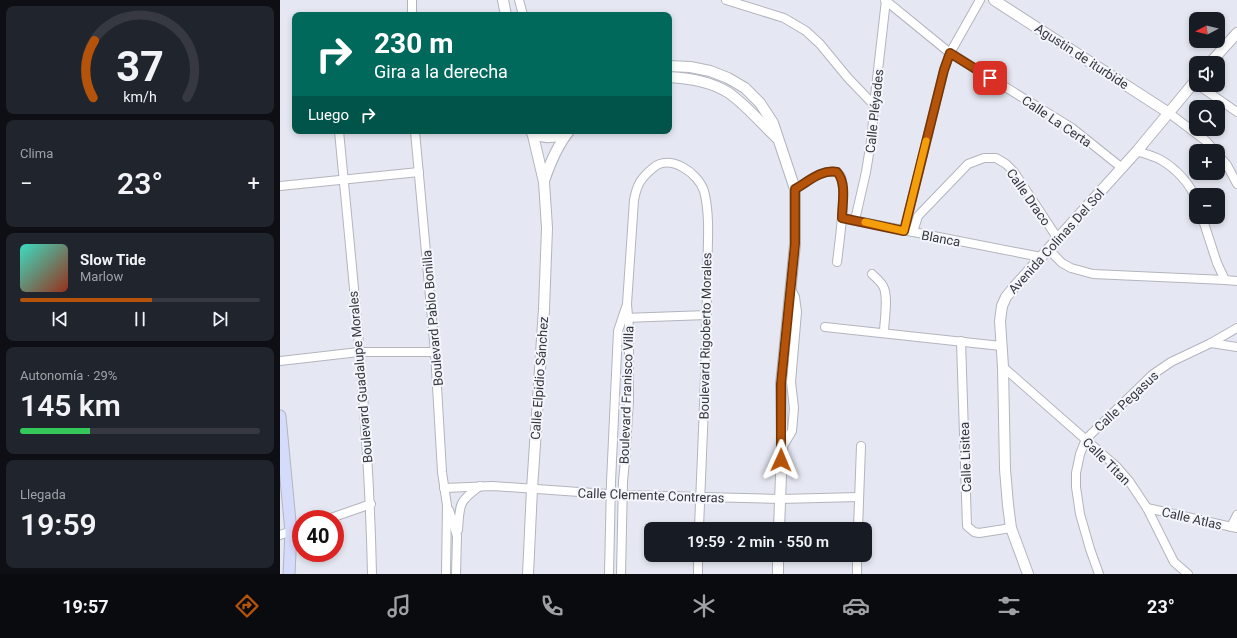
<!DOCTYPE html>
<html lang="es">
<head>
<meta charset="utf-8">
<style>
  body { margin:0; font-family:Roboto,sans-serif; background:#20242c; color:#f1f3f6; height:100vh; display:flex; flex-direction:column; font-size:15px; white-space:nowrap }
  * { box-sizing:border-box; margin:0 }
  p { font-size:13px; color:#9ea1a6 }
  .icon { flex:none; width:22px; height:22px; fill:none; stroke:currentColor; stroke-width:2; stroke-linecap:round; stroke-linejoin:round }
  .map { position:relative; flex:1; overflow:hidden }
  .side { display:flex; flex-direction:column; gap:6px; padding:6px; background:#0d0f14; width:280px }
  .side>* { flex:none }
  .banner { position:absolute; left:12px; top:12px; width:380px; height:122px; border-radius:8px; box-shadow:0 2px 6px #0003; background:#00695c; color:#fff; overflow:hidden }
  .needle { width:26px; rotate:263deg }
  .tools { position:absolute; left:909px; top:12px; display:grid; gap:8px }
  .tools a { display:grid; place-items:center; width:36px; height:36px; border-radius:8px; background:#171b24; box-shadow:0 2px 6px #0003; font-size:20px }
  .speed { position:absolute; left:12px; top:510px; display:flex; gap:8px; font-size:20px; font-weight:700; text-align:center }
  .speed>* { display:grid; place-content:center; width:52px; height:52px; border-radius:50%; background:#171b24; box-shadow:0 2px 6px #0003; line-height:1 }
  .speed .limit { border:6px solid #d22; background:#fff; color:#111 }
  .pin { position:absolute; display:grid; place-items:center; width:34px; height:34px; color:#fff; margin:-17px; border-radius:8px; box-shadow:0 2px 6px #0006 }
  .me { position:absolute; width:44px; margin:-22px; rotate:1deg; stroke-linejoin:round; filter:drop-shadow(0 0 3px #0008) }
  .turn { display:flex; align-items:center; gap:14px; height:84px; padding:0 16px; font-size:18px }
  .turn .icon { width:52px; height:52px; stroke-width:2.5 }
  .turn b { display:block; font-size:28px; line-height:34px }
  .then { display:flex; align-items:center; height:38px; padding:0 16px; background:#0003; gap:8px; font-size:15px }
  .big { font-size:30px; font-weight:600; line-height:1.1 }
  .side .widget { flex:1; display:flex; flex-direction:column; justify-content:center; gap:6px; min-width:0; padding:0 14px; border-radius:8px; background:#20242c }
  .side .dial { align-items:center; gap:0 }
  .dial svg { height:104px; overflow:visible; fill:none; stroke:#363941; stroke-width:7; stroke-linecap:round; text-anchor:middle }
  .dial text { fill:#f1f3f6; stroke:none }
  .song { display:flex; align-items:center; gap:12px }
  .cover { width:48px; height:48px; border-radius:6px; background:linear-gradient(135deg,hsl(170 70% 55%),hsl(10 70% 35%)) }
  .played { height:4px; border-radius:2px; background:linear-gradient(90deg,#b45309 55%,#363941 55%) }
  .keys { display:flex; justify-content:space-around; direction:ltr }
  .heat { display:flex; justify-content:space-between; align-items:center; font-size:22px; direction:ltr }
  .charge { height:6px; border-radius:3px; background:linear-gradient(90deg,#34c759 29%,#363941 0) }
  .trip { position:absolute; left:364px; top:522px; width:228px; height:40px; border-radius:8px; background:#171b24; box-shadow:0 2px 6px #0003; font-weight:600; line-height:40px; text-align:center }
  .tab-bar { display:flex; height:64px; justify-content:space-around; align-items:center; background:#090b0e; color:#9ea1a6 }
  .tab-bar .icon { width:28px; height:28px }
  .tab-bar .on { color:#b45309 }
  .tab-bar b { font-size:18px; color:#f1f3f6 }
  main { display:flex; flex:1; min-height:0 }
  .map>svg:first-child { display:block }
</style>
</head>
<body>
<main>
<section class="side">
<div class="widget dial"><svg viewBox="0 0 100 80">
<path d="M14 69A42 42 0 1 1 86 69"/>
<path d="M14 69A42 42 0 0 1 15 25" stroke="#b45309"/>
<text x="50" y="56" font-size="32" font-weight="700">37</text>
<text x="50" y="72" font-size="11">km/h</text>
</svg></div>
<div class="widget"><p>Clima</p>
<div class="heat"><a>−</a><b class="big">23°</b><a>+</a></div>
</div>
<div class="widget">
<div class="song"><i class="cover"></i><div><b>Slow Tide</b><p>Marlow</p></div></div>
<div class="played"></div>
<div class="keys"><svg class="icon" aria-label="previous" viewBox="0 0 24 24"><path d="M18 5L8 12l10 7zM5 5v14"/></svg><svg class="icon" aria-label="pause" viewBox="0 0 24 24"><path d="M8 5v14M16 5v14"/></svg><svg class="icon" aria-label="next" viewBox="0 0 24 24"><path d="M6 5l10 7-10 7zM19 5v14"/></svg></div>
</div>
<div class="widget"><p>Autonomía · 29%</p><b class="big">145 km</b><div class="charge"></div></div>
<div class="widget"><p>Llegada</p><b class="big">19:59</b></div>
</section>
<div class="map">
<svg width="957" height="574" viewBox="0 0 957 574">
  <rect width="100%" height="100%" fill="#e5e8f2"/>
  <g fill="none" stroke-linecap="round" stroke-linejoin="round">
    <defs>
      <g id="minor">
        <path d="M239 0 243 15"/>
        <path d="M446 0 504 18 526 31 540 44 568 78 594 105"/>
        <path d="M605 0 670 53 792 128 842 168"/>
        <path d="M132 15V0"/>
        <path d="M918 85 957 112"/>
        <path d="M889 113 926 141 935 151"/>
        <path d="M59 131C73 278 89 426 92 574"/>
        <path d="M135 131 155 352 162 472 167 505 166 574"/>
        <path d="M857 151C865 154 874 156 881 160 895 168 911 184 916 200"/>
        <path d="M938 155 947 165 957 184"/>
        <path d="M0 186 139 172"/>
        <path d="M515 189C528 182 541 169 557 172 558 173 560 175 561 177 567 190 559 245 557 262"/>
        <path d="M922 217 937 263 945 280 957 281"/>
        <path d="M562 218 761 257"/>
        <path d="M575 220 586 172 592 135 594 105 606 0"/>
        <path d="M624 231 664 70 670 53 700 0"/>
        <path d="M633 232 638 216 688 164 704 158H716L726 164 734 172 778 239"/>
        <path d="M769 250 782 263 791 268 813 274 945 280"/>
        <path d="M592 274C596 278 600 281 603 286 609 296 604 321 604 333"/>
        <path d="M344 318 427 315"/>
        <path d="M545 327 721 346"/>
        <path d="M681 341 687 526 694 532 699 533 731 528"/>
        <path d="M931 343 957 347"/>
        <path d="M0 361 79 352H155"/>
        <path d="M723 367 837 467 849 481 867 508 894 562 908 574"/>
        <path d="M502 448 512 431 514 408 511 382 517 312 515 297 510 287"/>
        <path d="M164 488 213 486 342 495 500 499 579 497"/>
        <path d="M867 508 957 528"/>
        <path d="M169 510 177 536 176 574"/>
        <path d="M48 519 91 504"/>
        <path d="M951 527 957 515"/>
        <path d="M578 529 581 446"/>
        <path d="M178 530C180 504 178 502 200 486"/>
        <path d="M0 535 21 528"/>
        <path d="M329 574 331 482 338 331 346 307"/>
        <path d="M341 574 343 481 345 461 349 401V328L347 304 354 200C357 184 361 178 373 168 390 153 418 173 424 191 431 217 427 251 427 278 427 362 422 445 419 529"/>
        <path d="M418 574V555"/>
        <path d="M577 574V555"/>
        <path d="M819 574 810 549 800 514 796 487V473L800 454 806 439 872 375 891 362 931 343 957 328"/>
      </g>
      <g id="tertiary">
        <path d="M223 0 226 15"/>
        <path d="M714 0 889 113"/>
        <path d="M930 63 957 33"/>
        <path d="M389 66 410 67 430 71 448 78 465 88 480 103 493 123 515 189V244L501 384 502 448 499 529"/>
        <path d="M389 77C409 78 432 82 449 93 467 106 481 123 497 138"/>
        <path d="M252 133C265 139 274 138 287 133"/>
        <path d="M264 181C270 163 277 146 289 131"/>
        <path d="M248 574 252 489 264 309 267 228 264 182 252 131"/>
        <path d="M498 574V555"/>
        <path d="M748 574 731 528 728 505 725 469 723 367 720 321 722 306 726 297 735 286 857 151 916 80"/>
      </g>
      <path id="secondary" d="M0 416 11 532 9 574"/>
    </defs>
    <!-- minor casing -->
    <use href="#minor" stroke="#b2b5be" stroke-width="10"/>
    <!-- tertiary casing -->
    <use href="#tertiary" stroke="#b2b5be" stroke-width="12"/>
    <!-- secondary casing -->
    <use href="#secondary" stroke="#b2b5be" stroke-width="13"/>
    <!-- minor -->
    <use href="#minor" stroke="#fff" stroke-width="8"/>
    <!-- tertiary -->
    <use href="#tertiary" stroke="#fff" stroke-width="10"/>
    <!-- secondary -->
    <use href="#secondary" stroke="#d5dbfa" stroke-width="11"/>
  </g>
  <g fill="none" stroke-linecap="round" stroke-linejoin="round">
    <defs>
      <path id="route" d="M501 460V384L515 244V189C528 182 541 169 557 172 567 183 562 204 562 218L624 231 664 70 670 53 710 78"/>
    </defs>
    <!-- route casing -->
    <use href="#route" stroke="#753606" stroke-width="10"/>
    <!-- route -->
    <use href="#route" stroke="#b45309" stroke-width="7"/>
    <!-- slow -->
    <path stroke="#f59e0b" stroke-width="7" d="M585 222 624 231 646 141"/>
  </g>
  <g text-anchor="middle" stroke-width="4" stroke-linejoin="round" paint-order="stroke">
    <!-- street labels -->
    <g font-size="13" fill="#36373b" stroke="#f3f6fd">
      <text transform="translate(802 56) rotate(33)" y="5">Agustin de iturbide</text>
      <text transform="translate(594 111) rotate(-84)" y="5">Calle Pléyades</text>
      <text transform="translate(777 121) rotate(34)" y="5">Calle La Certa</text>
      <text transform="translate(749 197) rotate(55)" y="5">Calle Draco</text>
      <text transform="translate(661 238) rotate(11)" y="5">Blanca</text>
      <text transform="translate(776 241) rotate(-48)" y="5">Avenida Colinas Del Sol</text>
      <text transform="translate(152 318) rotate(-95)" y="5">Boulevard Pablo Bonilla</text>
      <text transform="translate(425 336) rotate(-89)" y="5">Boulevard Rigoberto Morales</text>
      <text transform="translate(80 377) rotate(-95)" y="5">Boulevard Guadalupe Morales</text>
      <text transform="translate(259 378) rotate(-86)" y="5">Calle Elpidio Sánchez</text>
      <text transform="translate(346 395) rotate(-88)" y="5">Boulevard Franisco Villa</text>
      <text transform="translate(846 401) rotate(-43)" y="5">Calle Pegasus</text>
      <text transform="translate(685 457) rotate(-92)" y="5">Calle Lisitea</text>
      <text transform="translate(827 461) rotate(45)" y="5">Calle Titan</text>
      <text transform="translate(371 495) rotate(2)" y="5">Calle Clemente Contreras</text>
      <text transform="translate(912 518) rotate(13)" y="5">Calle Atlas</text>
    </g>
  </g>
</svg>
<div class="tools">
<a><svg class="needle" viewBox="-14 -14 28 28"><path d="M0-13l5 13h-10z" fill="#e53935"/><path d="M0 13l5-13h-10z" fill="#9ea1a6"/></svg></a>
<a><svg class="icon" aria-label="sound" viewBox="0 0 24 24"><path d="M4 9h4l5-4v14l-5-4H4zM17 9q2 3 0 6"/></svg></a>
<a><svg class="icon" aria-label="search" viewBox="0 0 24 24"><circle cx="10" cy="10" r="6"/><path d="M15 15l6 6"/></svg></a>
<a>+</a>
<a>−</a>
</div>
<div class="speed"><div class="limit">40</div></div>
<div class="pin" style="left:710px;top:78px;background:#d93025"><svg class="icon" aria-label="arrive" viewBox="0 0 24 24"><path d="M6 21V4h12l-3 4 3 4H6"/></svg></div>
<svg class="me" style="left:501px;top:460px" viewBox="-20 -20 40 40"><path d="M0-17L14 15 0 8-14 15z" fill="#b45309" stroke="#fff" stroke-width="4"/></svg>
<div class="trip">19:59 · 2 min · 550 m</div>
<div class="banner">
<div class="turn"><svg class="icon" aria-label="right" viewBox="0 0 24 24"><path d="M7 20v-9h11M14 6l5 5-5 5"/></svg><div><b>230 m</b>Gira a la derecha</div></div>
<div class="then">Luego<svg class="icon" aria-label="right" viewBox="0 0 24 24"><path d="M7 20v-9h11M14 6l5 5-5 5"/></svg></div>
</div>
</div>
</main>
<nav class="tab-bar">
<b>19:57</b>
<svg class="icon on" aria-label="directions" viewBox="0 0 24 24"><path d="M12 3l9 9-9 9-9-9zM9 14v-3h6M13 9l2 2-2 2"/></svg>
<svg class="icon" aria-label="music" viewBox="0 0 24 24"><path d="M9 18V5l10-2v13"/><circle cx="6" cy="18" r="3"/><circle cx="16" cy="16" r="3"/></svg>
<svg class="icon" aria-label="phone" viewBox="0 0 24 24"><path d="M5 4h4l2 5-3 2q2 4 5 5l2-3 5 2v4C11 20 4 13 5 4z"/></svg>
<svg class="icon" aria-label="climate" viewBox="0 0 24 24"><path d="M12 3v18M4 7l16 10M4 17L20 7"/></svg>
<svg class="icon" aria-label="car" viewBox="0 0 24 24"><path d="M5 17H2v-5l4-1 3-4h7l3 4 3 1v5h-3M9 17h6M6 11h13"/><circle cx="7" cy="17" r="2"/><circle cx="17" cy="17" r="2"/></svg>
<svg class="icon" aria-label="filters" viewBox="0 0 24 24"><path d="M4 7h16M4 17h16"/><circle cx="9" cy="7" r="2"/><circle cx="15" cy="17" r="2"/></svg>
<b>23°</b>
</nav>
</body>
</html>
